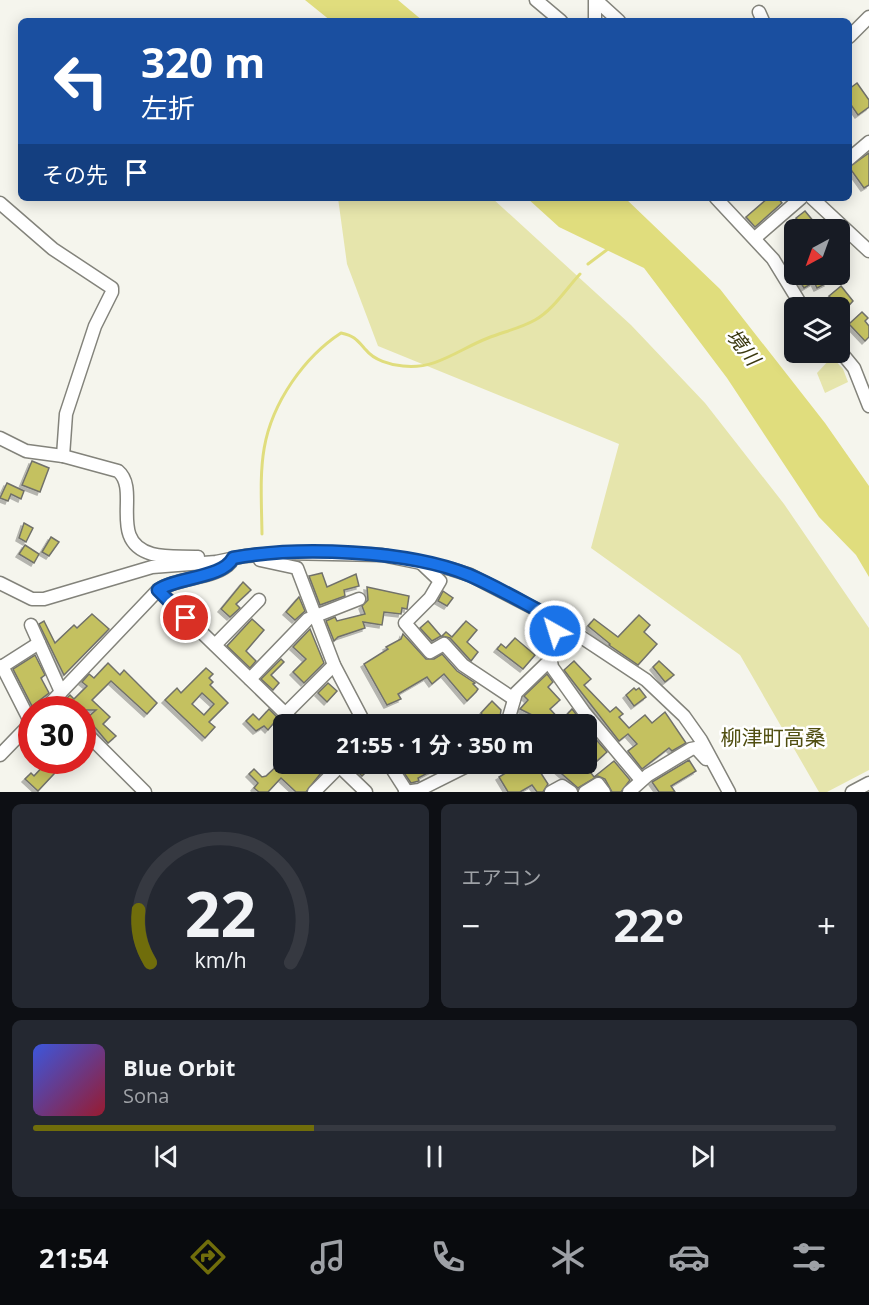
<!DOCTYPE html>
<html lang="ja">
<head>
<meta charset="utf-8">
<style>
  body { margin:0; font-family:"Open Sans","Noto Sans JP",sans-serif; background:#242831; color:#f1f3f6; height:100vh; display:flex; flex-direction:column; font-size:22px; white-space:nowrap }
  * { box-sizing:border-box; margin:0 }
  p { font-size:20px; color:#9ea1a6 }
  .icon { flex:none; width:33px; height:33px; fill:none; stroke:currentColor; stroke-width:2; stroke-linecap:round; stroke-linejoin:round }
  .map { position:relative; height:792px; overflow:hidden }
  .drawer { display:flex; flex-direction:column; gap:12px; padding:12px; background:#0d0f14; flex:1 }
  .drawer>* { flex:none }
  .hud { position:absolute; left:18px; top:18px; width:834px; height:183px; border-radius:9px; box-shadow:0 3px 15px #0003; background:#1a4fa0; color:#fff; overflow:hidden }
  .needle { width:39px; rotate:221deg }
  .buttons { position:absolute; left:784px; top:219px; display:grid; gap:12px }
  .buttons a { display:grid; place-items:center; width:66px; height:66px; border-radius:9px; background:#171b24; box-shadow:0 3px 15px #0003; font-size:30px }
  .speed { position:absolute; left:18px; top:696px; display:flex; gap:12px; font-size:30px; font-weight:700; text-align:center }
  .speed>* { display:grid; place-content:center; width:78px; height:78px; border-radius:50%; background:#171b24; box-shadow:0 3px 15px #0003; line-height:1 }
  .speed .limit { border:9px solid #d22; background:#fff; color:#111 }
  .pin { position:absolute; display:grid; place-items:center; width:51px; height:51px; color:#fff; margin:-26px; border:3px solid #fff; border-radius:50%; box-shadow:0 2px 6px #0007 }
  .me { position:absolute; width:66px; margin:-33px; rotate:321deg; stroke-linejoin:round; filter:drop-shadow(0 0 4px #0008) }
  .turn { display:flex; align-items:center; gap:21px; height:126px; padding:0 24px; font-size:27px }
  .turn .icon { width:78px; height:78px; stroke-width:2.5 }
  .turn b { display:block; font-size:42px; line-height:51px }
  .then { display:flex; align-items:center; height:57px; padding:0 24px; background:#0003; gap:12px; font-size:22px }
  .big { font-size:45px; font-weight:700; line-height:1.1 }
  .drawer .tile { flex:1; display:flex; flex-direction:column; justify-content:center; gap:9px; min-width:0; padding:0 21px; border-radius:9px; background:#242831 }
  .drawer .dial { align-items:center; gap:0 }
  .dial svg { height:156px; overflow:visible; fill:none; stroke:#363941; stroke-width:7; stroke-linecap:round; text-anchor:middle }
  .dial text { fill:#f1f3f6; stroke:none }
  .song { display:flex; align-items:center; gap:18px }
  .cover { width:72px; height:72px; border-radius:9px; background:linear-gradient(135deg,hsl(230 70% 55%),hsl(350 70% 35%)) }
  .played { height:6px; border-radius:3px; background:linear-gradient(90deg,#706d0b 35%,#363941 35%) }
  .keys { display:flex; justify-content:space-around; direction:ltr }
  .heat { display:flex; justify-content:space-between; align-items:center; font-size:33px; direction:ltr }
  .drawer .tiles { flex:1; display:grid; gap:12px; grid-template-columns:1fr 1fr }
  .tile:last-child { grid-column:span 2 }
  .trip { position:absolute; left:273px; top:714px; width:324px; height:60px; border-radius:9px; background:#171b24; box-shadow:0 3px 15px #0003; font-weight:700; line-height:60px; text-align:center }
  .dock { display:flex; height:96px; justify-content:space-around; align-items:center; background:#090b0e; color:#9ea1a6 }
  .dock .icon { width:42px; height:42px }
  .dock .selected { color:#706d0b }
  .dock b { font-size:27px; color:#f1f3f6 }
  .map>svg:first-child { display:block }
</style>
</head>
<body>
<div class="map">
<svg width="869" height="792" viewBox="0 0 869 792">
  <defs>
    <filter id="shadow"><feDropShadow dx="-3" dy="3" stdDeviation="0" flood-color="#0004"/></filter>
  </defs>
  <rect width="100%" height="100%" fill="#f5f5ed"/>
  <!-- green -->
  <g fill="#e6e5ac">
    <path d="M338 198H492L631 325 705 403 784 504 869 628V770L827 792H819L740 655 591 548 619 444 378 346 347 264Z"/>
    <path d="M832 357 843 369 848 382 825 393 817 373Z"/>
  </g>
  <!-- water -->
  <g fill="#e0dd7d">
    <path d="M305 0H398L423 21H331Z"/>
    <path d="M527 198H625L720 289 825 423 869 486V577L856 555 819 517 727 378 644 268 559 227Z"/>
  </g>
  <g fill="none" stroke-linecap="round" stroke-linejoin="round">
    <!-- stream -->
    <g stroke="#e0dd7d" stroke-width="3">
      <path d="M588 264 608 249"/>
      <path d="M262 534C261 473 256 435 292 382 305 363 321 346 341 333 355 336 357 340 366 350 374 360 390 365 403 366 436 370 459 349 488 338 503 332 521 328 535 320 553 310 566 289 580 274"/>
    </g>
  </g>
  <!-- building -->
  <g fill="#c4c161" stroke="#71716a" stroke-width="1.5" fill-rule="evenodd" filter="url(#shadow)">
    <path d="M857 83 869 100V107L858 115 849 102V89Z"/>
    <path d="M869 153V185L864 188 849 167Z"/>
    <path d="M768 198H778L782 203 755 227 746 217Z"/>
    <path d="M805 211 814 222 805 229 796 218Z"/>
    <path d="M802 274H826L823 276 827 283 817 288 814 282 804 288 797 277Z"/>
    <path d="M841 286 853 301 843 312 829 296Z"/>
    <path d="M862 312 868 318 865 321 869 326V337L865 341 849 324Z"/>
    <path d="M32 461 49 468 40 492 22 485Z"/>
    <path d="M7 483 24 491 21 499 11 494 8 501 0 498Z"/>
    <path d="M24 523 33 528 26 542 19 538Z"/>
    <path d="M51 537 59 542 49 556 42 552Z"/>
    <path d="M25 545 39 554 34 563 19 554Z"/>
    <path d="M322 573 327 587 356 574 359 586 344 590 345 596 320 605 309 576Z"/>
    <path d="M243 582 251 590 236 604 240 608 230 617 221 609Z"/>
    <path d="M367 587 409 596 407 609 402 608 401 614 384 612 382 625 363 622 365 628 338 637 334 641 326 621 335 617 337 621 365 614 362 606 368 600Z"/>
    <path d="M443 591 453 598 447 606 438 601Z"/>
    <path d="M299 597 305 611 295 620 286 612Z"/>
    <path d="M92 614 109 629 64 675 39 624 44 621 55 643 74 625 77 628Z"/>
    <path d="M639 615 650 625 644 632 657 644 638 665 609 645 610 644 588 626 594 619 618 637Z"/>
    <path d="M252 619 264 630 246 651 256 661 250 668 227 646Z"/>
    <path d="M428 621 441 636 432 641 420 628Z"/>
    <path d="M466 621 477 630 467 642 478 652 471 661 450 638 442 636 446 632 452 637Z"/>
    <path d="M310 629 324 663 304 683 293 672 306 659 293 647Z"/>
    <path d="M403 634 426 659H434L442 654 457 671 475 683 473 684 478 689 476 692 467 701 444 674 432 684 427 677 398 694 401 699 387 705 364 664 388 649 386 647 401 639Z"/>
    <path d="M515 638 535 655 523 669 497 649 501 644 506 648Z"/>
    <path d="M35 655 45 675 41 678 49 693 32 706 13 669Z"/>
    <path d="M281 659 284 662 271 675 279 683 273 690 261 679Z"/>
    <path d="M574 661 591 679 584 685 610 712 616 707 623 714 619 717 629 728 645 715 652 723 665 712 686 743 672 751 669 748 642 769 628 751 637 744 628 734 619 741 564 670Z"/>
    <path d="M659 661 674 675 665 682 653 667Z"/>
    <path d="M108 663 120 675 124 670 157 703 147 714 111 681 92 700 110 717 103 724 116 736 108 743 87 718 96 710H72L65 700 70 695 74 699 87 686 82 682 89 674 94 678Z"/>
    <path d="M206 668 213 674 209 678 213 682 210 685 228 703 209 722 215 727 205 738 165 700 177 688 181 693ZM202 693 214 704 204 715 192 704Z"/>
    <path d="M547 674 553 682 548 687 560 700 550 709 561 721 572 709 584 724H521L532 715 520 709 528 700 524 696Z"/>
    <path d="M328 683 337 691 327 702 318 693Z"/>
    <path d="M634 688 636 690 639 688 646 697 634 706 626 695Z"/>
    <path d="M492 701 501 710 499 724H490L481 713Z"/>
    <path d="M269 709 278 718 268 730 264 726 256 731 246 721 253 714 259 720Z"/>
    <path d="M586 728 607 752 588 769 594 777 614 761 630 780 621 792H612L605 779 598 776 578 788 554 767 558 764H586Z"/>
    <path d="M49 760H67L38 791 25 779 31 773 34 776Z"/>
    <path d="M689 760 696 771 671 786 675 792H659L652 782Z"/>
    <path d="M281 762 323 764 317 769 321 773 306 792H296L281 778 268 792H259L254 788 258 783 249 774 254 769 262 777 266 776Z"/>
    <path d="M350 764H374L362 776Z"/>
    <path d="M398 764H432L435 769 418 778 419 781 411 783Z"/>
    <path d="M530 764H535L548 784 543 792H537L532 785 520 792H508L499 777 512 769 514 773Z"/>
  </g>
  <g fill="none" stroke-linecap="round" stroke-linejoin="round">
    <defs>
      <g id="minor">
        <path d="M536 0 561 21"/>
        <path d="M596 0 619 21"/>
        <path d="M759 12 763 21"/>
        <path d="M595 21V0"/>
        <path d="M849 37 869 17"/>
        <path d="M849 159 869 142"/>
        <path d="M716 198 773 259 803 308"/>
        <path d="M812 198 869 251"/>
        <path d="M0 203 53 249 112 288V292L95 326 66 414 63 456"/>
        <path d="M755 238 801 198"/>
        <path d="M840 351 854 368 869 406"/>
        <path d="M0 438 26 451 63 456 118 471C141 490 107 541 152 554 166 558 183 556 198 557"/>
        <path d="M260 560 297 568 334 665 365 724"/>
        <path d="M420 562 440 581 430 598 405 623 430 652 444 644 463 665 514 699"/>
        <path d="M0 583 32 599H44L152 567 216 562 245 556 283 553 382 555 451 569 470 575 551 617 646 680 684 716 701 740 729 792"/>
        <path d="M158 590 296 724"/>
        <path d="M551 617 555 631 549 650 552 667 584 712 641 780"/>
        <path d="M31 625 61 692"/>
        <path d="M215 645 259 600"/>
        <path d="M2 666 31 723"/>
        <path d="M0 668 39 643"/>
        <path d="M250 679 308 619 359 599"/>
        <path d="M54 700 64 710"/>
        <path d="M44 710 158 590C178 577 217 579 231 562"/>
        <path d="M285 714 334 665"/>
        <path d="M507 724 516 693 549 661"/>
        <path d="M82 729 145 792"/>
        <path d="M0 755 32 722"/>
        <path d="M337 764 366 792"/>
        <path d="M389 764 407 792"/>
        <path d="M314 792 342 764"/>
        <path d="M405 792 419 790 471 764"/>
        <path d="M551 792 562 786 571 792"/>
        <path d="M585 792 598 784 604 792"/>
        <path d="M629 792 648 775 691 749 696 748 706 759"/>
        <path d="M852 792 869 783"/>
      </g>
    </defs>
    <!-- minor casing -->
    <use href="#minor" stroke="#83837b" stroke-width="15"/>
    <!-- minor -->
    <use href="#minor" stroke="#fff" stroke-width="12"/>
  </g>
  <g fill="none" stroke-linecap="round" stroke-linejoin="round">
    <defs>
      <path id="route" d="M186 618 158 590C177 577 223 578 233 558 298 546 408 550 469 575 497 587 524 603 551 617L555 631"/>
    </defs>
    <!-- route casing -->
    <use href="#route" stroke="#114b97" stroke-width="15"/>
    <!-- route -->
    <use href="#route" stroke="#1a73e8" stroke-width="10"/>
  </g>
  <g text-anchor="middle" stroke-width="5" stroke-linejoin="round" paint-order="stroke">
    <!-- water labels -->
    <g font-size="20" font-style="italic" fill="#3b3910" stroke="#fff">
      <text transform="translate(743 347) rotate(52)" y="7">境川</text>
    </g>
    <!-- quarter labels -->
    <g font-size="21" fill="#504e10" stroke="#fff">
      <text x="773" y="745">柳津町高桑</text>
    </g>
  </g>
</svg>
<div class="buttons">
<a><svg class="needle" viewBox="-14 -14 28 28"><path d="M0-13l5 13h-10z" fill="#e53935"/><path d="M0 13l5-13h-10z" fill="#9ea1a6"/></svg></a>
<a><svg class="icon" aria-label="layers" viewBox="0 0 24 24"><path d="M12 4l9 5-9 5-9-5zM3 14l9 5 9-5"/></svg></a>
</div>
<div class="speed"><div class="limit">30</div></div>
<div class="pin" style="left:186px;top:618px;background:#d93025"><svg class="icon" aria-label="arrive" viewBox="0 0 24 24"><path d="M6 21V4h12l-3 4 3 4H6"/></svg></div>
<svg class="me" style="left:555px;top:631px" viewBox="-20 -20 40 40"><circle r="17" fill="#1a73e8" stroke="#fff" stroke-width="3"/><path d="M0-11L8 9 0 5-8 9z" fill="#fff"/></svg>
<div class="trip">21:55 · 1 分 · 350 m</div>
<div class="hud">
<div class="turn"><svg class="icon" aria-label="left" viewBox="0 0 24 24"><path d="M17 20v-9H6M10 6l-5 5 5 5"/></svg><div><b>320 m</b>左折</div></div>
<div class="then">その先<svg class="icon" aria-label="arrive" viewBox="0 0 24 24"><path d="M6 21V4h12l-3 4 3 4H6"/></svg></div>
</div>
</div>
<section class="drawer">
<div class="tiles">
<div class="tile dial"><svg viewBox="0 0 100 80">
<path d="M14 69A42 42 0 1 1 86 69"/>
<path d="M14 69A42 42 0 0 1 8 42" stroke="#706d0b"/>
<text x="50" y="56" font-size="32" font-weight="700">22</text>
<text x="50" y="72" font-size="11">km/h</text>
</svg></div>
<div class="tile"><p>エアコン</p>
<div class="heat"><a>−</a><b class="big">22°</b><a>+</a></div>
</div>
<div class="tile">
<div class="song"><i class="cover"></i><div><b>Blue Orbit</b><p>Sona</p></div></div>
<div class="played"></div>
<div class="keys"><svg class="icon" aria-label="previous" viewBox="0 0 24 24"><path d="M18 5L8 12l10 7zM5 5v14"/></svg><svg class="icon" aria-label="pause" viewBox="0 0 24 24"><path d="M8 5v14M16 5v14"/></svg><svg class="icon" aria-label="next" viewBox="0 0 24 24"><path d="M6 5l10 7-10 7zM19 5v14"/></svg></div>
</div>
</div>
</section>
<nav class="dock">
<b>21:54</b>
<svg class="icon selected" aria-label="directions" viewBox="0 0 24 24"><path d="M12 3l9 9-9 9-9-9zM9 14v-3h6M13 9l2 2-2 2"/></svg>
<svg class="icon" aria-label="music" viewBox="0 0 24 24"><path d="M9 18V5l10-2v13"/><circle cx="6" cy="18" r="3"/><circle cx="16" cy="16" r="3"/></svg>
<svg class="icon" aria-label="phone" viewBox="0 0 24 24"><path d="M5 4h4l2 5-3 2q2 4 5 5l2-3 5 2v4C11 20 4 13 5 4z"/></svg>
<svg class="icon" aria-label="climate" viewBox="0 0 24 24"><path d="M12 3v18M4 7l16 10M4 17L20 7"/></svg>
<svg class="icon" aria-label="car" viewBox="0 0 24 24"><path d="M5 17H2v-5l4-1 3-4h7l3 4 3 1v5h-3M9 17h6M6 11h13"/><circle cx="7" cy="17" r="2"/><circle cx="17" cy="17" r="2"/></svg>
<svg class="icon" aria-label="filters" viewBox="0 0 24 24"><path d="M4 7h16M4 17h16"/><circle cx="9" cy="7" r="2"/><circle cx="15" cy="17" r="2"/></svg>
</nav>
</body>
</html>
